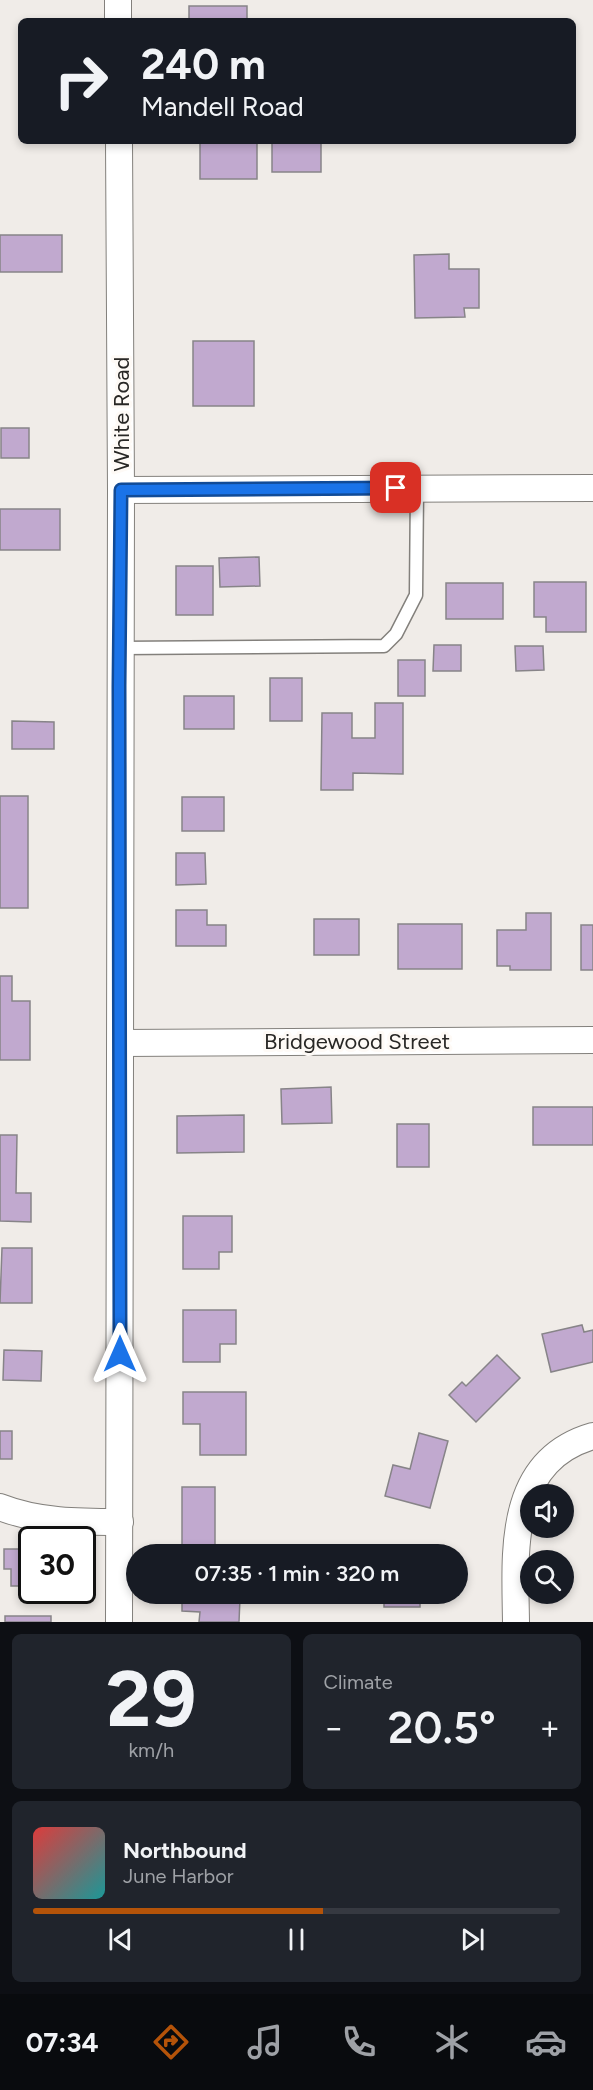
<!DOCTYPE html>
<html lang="en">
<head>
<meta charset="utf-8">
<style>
  body { margin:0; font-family:Figtree,sans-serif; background:#20242c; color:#f1f3f6; height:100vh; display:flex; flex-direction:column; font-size:22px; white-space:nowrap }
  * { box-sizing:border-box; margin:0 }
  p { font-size:20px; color:#9ea1a6 }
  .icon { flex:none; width:33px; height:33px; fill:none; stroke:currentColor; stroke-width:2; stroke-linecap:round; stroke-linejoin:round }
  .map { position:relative; height:1622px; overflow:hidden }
  .drawer { display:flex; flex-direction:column; gap:12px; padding:12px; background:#0d0f14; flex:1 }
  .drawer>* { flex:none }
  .hud { position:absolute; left:18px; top:18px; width:558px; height:126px; border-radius:9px; box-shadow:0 3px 9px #0003; background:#171b24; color:#f1f3f6; overflow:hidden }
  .buttons { position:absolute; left:520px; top:1484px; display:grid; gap:12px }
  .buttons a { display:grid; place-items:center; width:54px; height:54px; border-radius:50%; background:#171b24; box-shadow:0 3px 9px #0003; font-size:30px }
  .speed { position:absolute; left:18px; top:1526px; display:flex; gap:12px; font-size:30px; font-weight:700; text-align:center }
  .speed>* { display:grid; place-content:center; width:78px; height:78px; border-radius:50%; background:#171b24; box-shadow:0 3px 9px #0003; line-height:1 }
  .speed .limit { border:3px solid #111; border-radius:9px; background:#fff; color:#111 }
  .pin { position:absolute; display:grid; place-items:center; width:51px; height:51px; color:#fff; margin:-26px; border-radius:12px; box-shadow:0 3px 9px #0006 }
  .me { position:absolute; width:66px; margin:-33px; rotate:0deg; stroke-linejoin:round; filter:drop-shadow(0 0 4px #0008) }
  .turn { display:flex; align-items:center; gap:21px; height:126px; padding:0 24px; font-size:27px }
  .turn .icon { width:78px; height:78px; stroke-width:2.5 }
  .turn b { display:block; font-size:42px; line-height:51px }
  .big { font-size:45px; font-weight:600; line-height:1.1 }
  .drawer .card { flex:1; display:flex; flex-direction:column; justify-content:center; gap:9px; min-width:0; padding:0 21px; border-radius:9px; background:#20242c }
  .drawer .dial { align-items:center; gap:0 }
  .dial b { font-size:78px; line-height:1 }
  .song { display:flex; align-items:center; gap:18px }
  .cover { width:72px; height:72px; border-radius:9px; background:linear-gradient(135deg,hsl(0 70% 55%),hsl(180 70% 35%)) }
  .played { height:6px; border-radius:3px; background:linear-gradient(90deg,#b45309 55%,#363941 55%) }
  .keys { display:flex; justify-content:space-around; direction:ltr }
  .heat { display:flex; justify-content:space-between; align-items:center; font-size:33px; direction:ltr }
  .drawer .tiles { flex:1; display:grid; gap:12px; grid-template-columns:1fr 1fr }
  .card:last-child { grid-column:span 2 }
  .trip { position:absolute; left:126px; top:1544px; width:342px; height:60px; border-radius:30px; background:#171b24; box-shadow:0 3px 9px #0003; font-weight:600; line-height:60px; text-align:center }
  .tab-bar { display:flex; height:96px; justify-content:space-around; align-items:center; background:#090b0e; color:#9ea1a6 }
  .tab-bar .icon { width:42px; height:42px }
  .tab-bar .active { color:#b45309 }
  .tab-bar b { font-size:27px; color:#f1f3f6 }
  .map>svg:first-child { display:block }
</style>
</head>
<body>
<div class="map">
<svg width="593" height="1622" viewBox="0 0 593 1622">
  <rect width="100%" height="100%" fill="#f0ece8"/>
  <!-- building -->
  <g fill="#c1a9cf" stroke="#878488" stroke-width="1.5">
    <rect x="189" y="6" width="58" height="15"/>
    <rect x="200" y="141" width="57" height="38"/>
    <rect x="272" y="142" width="49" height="30"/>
    <rect x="0" y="235" width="62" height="37"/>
    <path d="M449 254V269H479V308H464L465 317 415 318 414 255Z"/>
    <rect x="193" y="341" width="61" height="65"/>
    <rect x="1" y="428" width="28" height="30"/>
    <rect x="0" y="509" width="60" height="41"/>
    <path d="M259 557 260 586 220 587 219 558Z"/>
    <rect x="176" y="566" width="37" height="49"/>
    <path d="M534 582H586V632H546V617H534Z"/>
    <rect x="446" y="583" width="57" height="36"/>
    <path d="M434 645H461V671H433Z"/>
    <path d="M515 646H543L544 670 516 671Z"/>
    <rect x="398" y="660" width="27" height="36"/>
    <rect x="270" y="678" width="32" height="43"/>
    <rect x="184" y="696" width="50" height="33"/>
    <path d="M375 703H403V774L353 773V790H321L322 713H352V738H375Z"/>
    <path d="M12 721 54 722V749H12Z"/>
    <rect x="0" y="796" width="28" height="112"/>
    <rect x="182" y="797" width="42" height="34"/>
    <path d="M176 853H205L206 884 176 885Z"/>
    <path d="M176 910H207V925H226V946H176Z"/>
    <path d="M526 913H551V970H510V966H497V930H526Z"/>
    <rect x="314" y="919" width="45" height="36"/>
    <rect x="398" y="924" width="64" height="45"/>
    <rect x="581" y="925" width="12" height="45"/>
    <path d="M0 976H12V1001H30V1060H0Z"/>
    <path d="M331 1087 332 1123 282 1124 281 1089Z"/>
    <rect x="533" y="1107" width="60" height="38"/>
    <path d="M244 1115V1152L177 1153V1116Z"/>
    <rect x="397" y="1124" width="32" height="43"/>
    <path d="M0 1135H17L16 1193H31V1222L0 1221Z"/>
    <path d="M183 1216H232V1252H219V1269H183Z"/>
    <path d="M2 1248H32V1303H0Z"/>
    <path d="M183 1310H236V1344H220V1362H183Z"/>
    <path d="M582 1325 584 1332 593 1330V1362L551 1372 542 1334Z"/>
    <path d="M4 1350 42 1351 41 1381 3 1380Z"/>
    <path d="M497 1355 520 1378 476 1422 449 1395 462 1382 466 1386Z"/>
    <path d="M183 1392H246V1455H200V1424H183Z"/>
    <rect x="0" y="1431" width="12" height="28"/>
    <path d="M419 1433 448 1441 430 1508 385 1496 393 1465 410 1469Z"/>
    <rect x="182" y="1487" width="33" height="58"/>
    <path d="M4 1549H32V1586H11V1569H4Z"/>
    <rect x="384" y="1552" width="36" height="2"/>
    <path d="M182 1593H222V1597L240 1598 239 1622H199L200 1612 182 1611Z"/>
    <rect x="384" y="1593" width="36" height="14"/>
    <rect x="5" y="1616" width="46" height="6"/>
  </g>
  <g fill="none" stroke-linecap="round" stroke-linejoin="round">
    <defs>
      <path id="service" d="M120 648 384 646 396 634 416 595 417 488"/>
      <g id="minor">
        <path d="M118 0V21"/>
        <path d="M119 141 121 490 119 1622"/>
        <path d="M121 490 593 488"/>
        <path d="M121 1043 593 1040"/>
        <path d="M0 1507C38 1522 79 1522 120 1522"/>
        <path d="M516 1622C515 1551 507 1461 593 1436"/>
      </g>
    </defs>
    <!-- service casing -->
    <use href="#service" stroke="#83807c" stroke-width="15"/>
    <!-- minor casing -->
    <use href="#minor" stroke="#83807c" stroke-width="28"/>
    <!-- service -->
    <use href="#service" stroke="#fff" stroke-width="12"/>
    <!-- minor -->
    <use href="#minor" stroke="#fff" stroke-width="26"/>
  </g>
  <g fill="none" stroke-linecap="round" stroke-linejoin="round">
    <defs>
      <path id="route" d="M120 1354 119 686 121 490 396 488"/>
    </defs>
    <!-- route casing -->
    <use href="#route" stroke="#114b97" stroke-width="15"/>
    <!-- route -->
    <use href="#route" stroke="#1a73e8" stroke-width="10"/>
  </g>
  <g text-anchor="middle" stroke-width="6" stroke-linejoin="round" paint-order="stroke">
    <!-- street labels -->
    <g font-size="22" fill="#282725" stroke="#fefaf6">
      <text transform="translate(121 414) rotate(-90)" y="8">White Road</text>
      <text x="357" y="1049">Bridgewood Street</text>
    </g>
  </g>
</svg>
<div class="buttons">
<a><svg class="icon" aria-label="sound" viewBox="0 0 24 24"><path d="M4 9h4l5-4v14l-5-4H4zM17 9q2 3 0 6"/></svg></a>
<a><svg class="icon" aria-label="search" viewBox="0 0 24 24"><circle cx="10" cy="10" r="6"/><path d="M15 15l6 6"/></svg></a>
</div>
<div class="speed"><div class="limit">30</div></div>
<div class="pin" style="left:396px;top:488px;background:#d93025"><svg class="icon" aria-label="arrive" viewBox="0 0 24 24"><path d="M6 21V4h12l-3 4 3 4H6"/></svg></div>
<svg class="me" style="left:120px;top:1354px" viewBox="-20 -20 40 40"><path d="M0-17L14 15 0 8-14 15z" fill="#1a73e8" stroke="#fff" stroke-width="4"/></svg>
<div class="trip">07:35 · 1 min · 320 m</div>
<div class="hud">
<div class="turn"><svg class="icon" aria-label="right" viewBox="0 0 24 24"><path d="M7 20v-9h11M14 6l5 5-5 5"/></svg><div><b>240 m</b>Mandell Road</div></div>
</div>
</div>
<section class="drawer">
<div class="tiles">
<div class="card dial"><b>29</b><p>km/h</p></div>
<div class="card"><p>Climate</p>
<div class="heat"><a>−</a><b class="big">20.5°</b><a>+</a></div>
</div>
<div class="card">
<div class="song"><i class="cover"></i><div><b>Northbound</b><p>June Harbor</p></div></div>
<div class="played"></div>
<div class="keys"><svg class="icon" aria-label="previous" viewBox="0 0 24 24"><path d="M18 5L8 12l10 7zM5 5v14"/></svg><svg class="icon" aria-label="pause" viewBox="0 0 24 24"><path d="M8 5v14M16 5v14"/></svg><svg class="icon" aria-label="next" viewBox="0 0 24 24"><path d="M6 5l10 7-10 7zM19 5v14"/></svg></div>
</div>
</div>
</section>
<nav class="tab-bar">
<b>07:34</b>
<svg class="icon active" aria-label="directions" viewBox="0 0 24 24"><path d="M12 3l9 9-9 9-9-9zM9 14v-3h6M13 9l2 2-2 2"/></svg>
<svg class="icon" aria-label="music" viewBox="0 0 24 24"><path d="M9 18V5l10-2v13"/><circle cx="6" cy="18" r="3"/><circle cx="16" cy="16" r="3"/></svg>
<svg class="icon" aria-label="phone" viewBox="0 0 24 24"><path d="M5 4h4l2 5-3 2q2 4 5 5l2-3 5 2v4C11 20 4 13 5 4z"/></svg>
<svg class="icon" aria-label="climate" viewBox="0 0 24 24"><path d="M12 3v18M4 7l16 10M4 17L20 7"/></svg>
<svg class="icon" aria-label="car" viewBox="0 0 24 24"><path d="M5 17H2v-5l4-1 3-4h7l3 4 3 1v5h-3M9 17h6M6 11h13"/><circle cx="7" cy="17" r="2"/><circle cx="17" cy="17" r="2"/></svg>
</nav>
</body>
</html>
